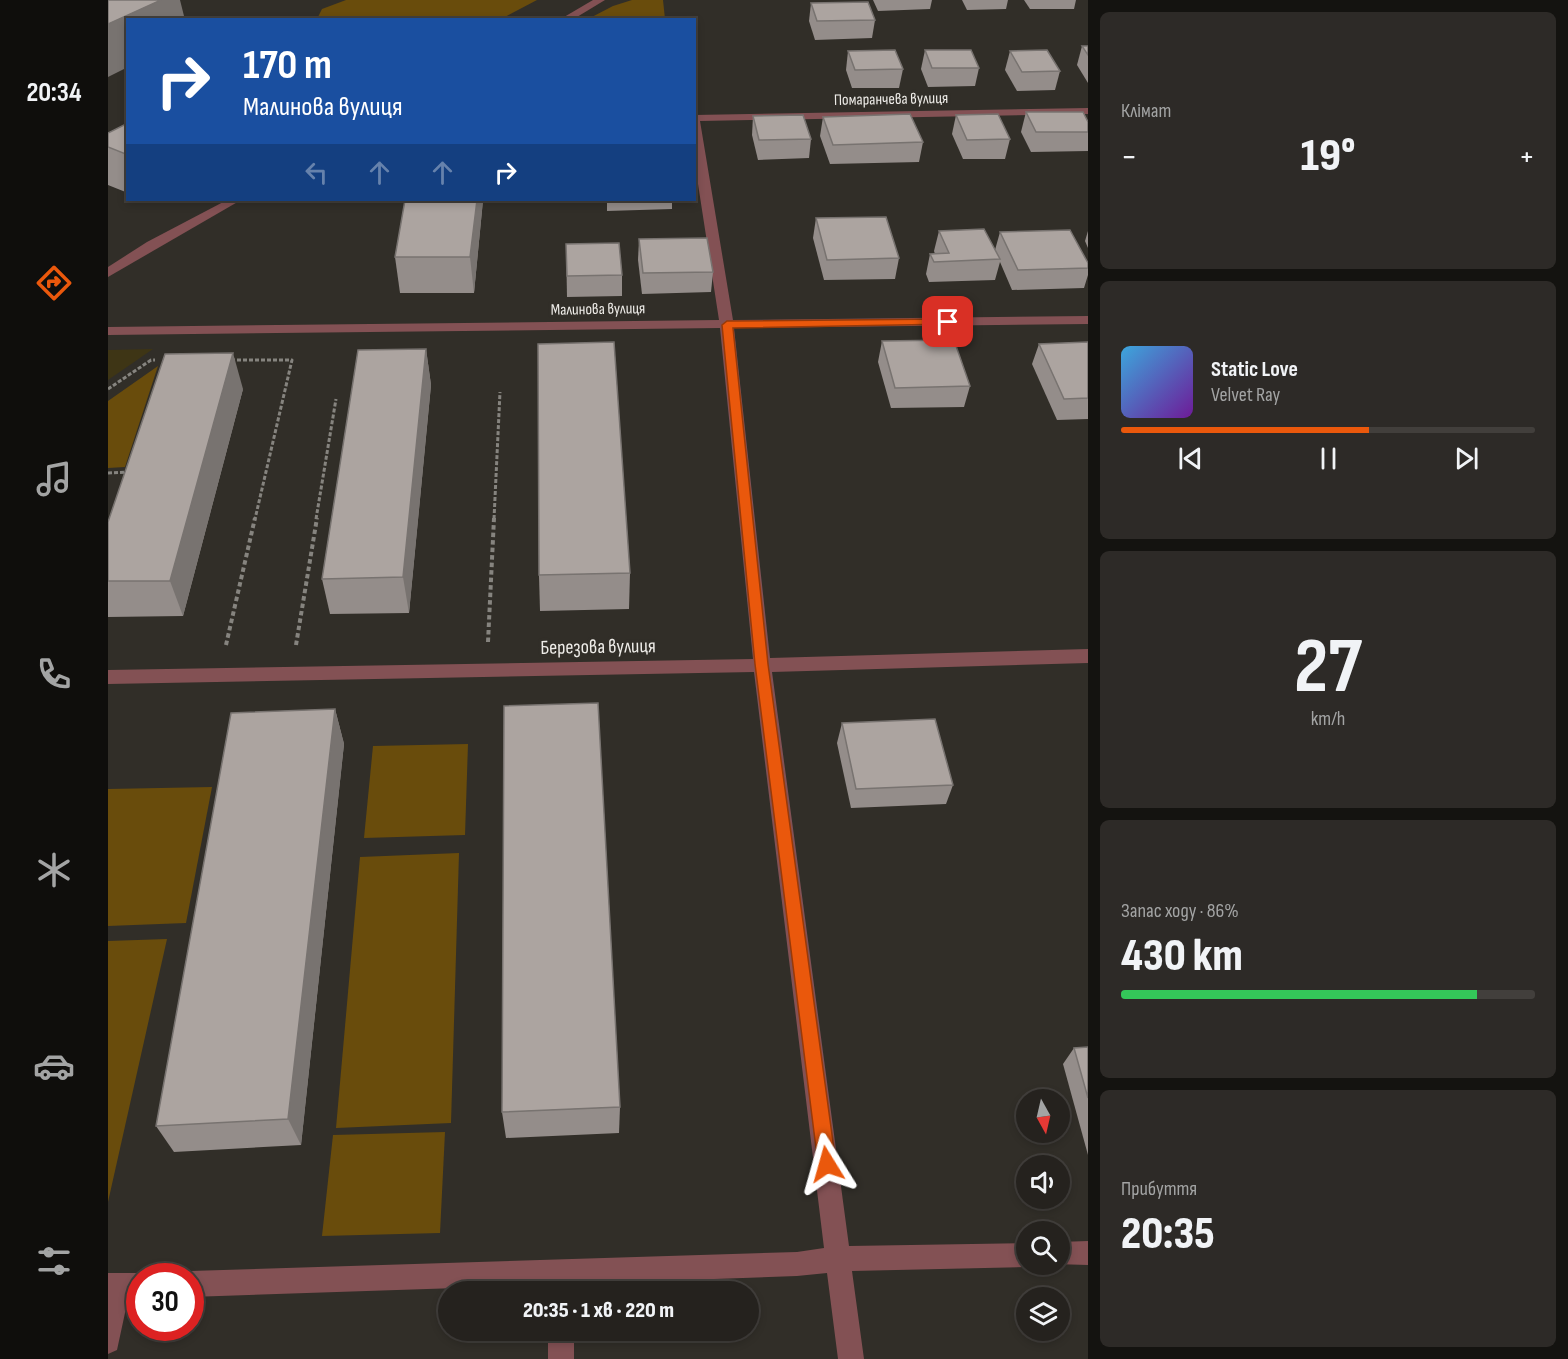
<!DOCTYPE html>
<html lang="uk">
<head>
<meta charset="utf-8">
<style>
  body { margin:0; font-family:"Sofia Sans Condensed",sans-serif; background:#2d2a27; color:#f1f3f6; height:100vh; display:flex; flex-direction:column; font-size:22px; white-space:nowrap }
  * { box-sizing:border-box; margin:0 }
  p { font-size:20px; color:#a3a4a4 }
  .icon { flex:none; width:33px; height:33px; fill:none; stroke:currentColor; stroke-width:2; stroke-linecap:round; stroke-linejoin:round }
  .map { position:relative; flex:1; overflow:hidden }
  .panel { display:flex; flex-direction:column; gap:12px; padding:12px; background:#141310; width:480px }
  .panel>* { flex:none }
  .top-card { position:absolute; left:18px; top:18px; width:570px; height:183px; border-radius:0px; box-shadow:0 3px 9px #0003,0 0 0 2px #423f3c; background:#1a4fa0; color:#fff; overflow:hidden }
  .needle { width:39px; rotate:172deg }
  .tools { position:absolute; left:908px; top:1089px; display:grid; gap:12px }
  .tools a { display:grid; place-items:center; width:54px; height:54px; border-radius:50%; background:#25221e; box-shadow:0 3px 9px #0003,0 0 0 2px #423f3c; font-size:30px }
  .speed { position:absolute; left:18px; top:1263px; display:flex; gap:12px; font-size:30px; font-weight:700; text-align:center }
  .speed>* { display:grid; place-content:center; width:78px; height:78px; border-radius:50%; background:#25221e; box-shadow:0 3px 9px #0003,0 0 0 2px #423f3c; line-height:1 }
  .speed .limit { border:9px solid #d22; background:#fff; color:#111 }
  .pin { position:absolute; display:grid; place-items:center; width:51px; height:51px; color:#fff; margin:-26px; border-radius:12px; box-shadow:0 3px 9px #0006 }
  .me { position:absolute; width:66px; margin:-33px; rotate:352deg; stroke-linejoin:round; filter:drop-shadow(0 0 4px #0008) }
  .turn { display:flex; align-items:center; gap:21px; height:126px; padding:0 18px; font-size:27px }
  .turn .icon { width:78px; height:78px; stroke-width:2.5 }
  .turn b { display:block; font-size:42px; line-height:51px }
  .lanes { display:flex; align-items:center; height:57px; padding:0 18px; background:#0003; justify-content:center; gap:30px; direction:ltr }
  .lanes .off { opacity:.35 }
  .big { font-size:45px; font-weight:800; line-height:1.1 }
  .panel .card { flex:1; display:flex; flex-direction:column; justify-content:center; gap:9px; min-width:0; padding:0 21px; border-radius:9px; background:#2d2a27 }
  .panel .dial { align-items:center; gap:0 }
  .dial b { font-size:78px; line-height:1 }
  .song { display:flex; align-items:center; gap:18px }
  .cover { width:72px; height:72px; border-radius:9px; background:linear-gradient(135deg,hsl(200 70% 55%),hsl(280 70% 35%)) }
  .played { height:6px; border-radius:3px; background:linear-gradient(90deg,#ea580c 60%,#423f3c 60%) }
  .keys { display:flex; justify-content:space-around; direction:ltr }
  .heat { display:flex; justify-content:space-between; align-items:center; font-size:33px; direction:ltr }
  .charge { height:9px; border-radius:4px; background:linear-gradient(90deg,#34c759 86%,#423f3c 0) }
  .trip { position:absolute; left:330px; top:1281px; width:321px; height:60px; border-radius:30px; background:#25221e; box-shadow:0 3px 9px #0003,0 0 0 2px #423f3c; font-weight:800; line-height:60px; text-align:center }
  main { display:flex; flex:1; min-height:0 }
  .menu { display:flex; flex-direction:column; width:108px; justify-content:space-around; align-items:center; background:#0f0e0c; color:#a3a4a4 }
  .menu .icon { width:42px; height:42px }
  .menu .current { color:#ea580c }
  .menu b { font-size:27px; color:#f1f3f6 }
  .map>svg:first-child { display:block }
</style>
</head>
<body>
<main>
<nav class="menu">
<b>20:34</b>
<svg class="icon current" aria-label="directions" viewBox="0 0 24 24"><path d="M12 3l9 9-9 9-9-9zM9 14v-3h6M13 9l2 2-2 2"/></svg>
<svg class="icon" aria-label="music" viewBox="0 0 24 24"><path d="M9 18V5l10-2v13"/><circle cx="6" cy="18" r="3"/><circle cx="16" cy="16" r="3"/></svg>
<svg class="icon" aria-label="phone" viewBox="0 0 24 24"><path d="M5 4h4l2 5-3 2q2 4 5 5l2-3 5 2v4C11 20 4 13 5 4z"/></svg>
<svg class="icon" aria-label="climate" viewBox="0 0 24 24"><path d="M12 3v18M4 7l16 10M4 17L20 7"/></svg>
<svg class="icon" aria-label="car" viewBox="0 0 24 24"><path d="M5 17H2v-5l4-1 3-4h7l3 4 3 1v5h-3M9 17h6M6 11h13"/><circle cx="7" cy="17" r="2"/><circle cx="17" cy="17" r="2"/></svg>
<svg class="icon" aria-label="filters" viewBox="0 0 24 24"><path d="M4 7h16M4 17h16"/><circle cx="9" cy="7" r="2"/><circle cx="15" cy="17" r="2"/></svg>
</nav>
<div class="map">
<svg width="980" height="1359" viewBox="0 0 980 1359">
  <rect width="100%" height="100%" fill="#312e28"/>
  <!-- green -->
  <g fill="#694c0c">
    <path d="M238 0H429L393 19H209L214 9Z"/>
    <path d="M524 0H555L557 19H480L505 6Z"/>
    <path d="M50 366 17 467 0 468V401Z"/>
    <path d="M360 744 357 835 256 838 265 746Z"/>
    <path d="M104 787 78 923 0 926V789Z"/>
    <path d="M351 853 343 1123 228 1128 252 857Z"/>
    <path d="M59 939 0 1202V941Z"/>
    <path d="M337 1132 332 1233 214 1236 225 1135Z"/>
  </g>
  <!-- sand -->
  <path fill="#3e3515" d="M45 349 0 380V350Z"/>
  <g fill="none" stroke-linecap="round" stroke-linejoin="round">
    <!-- path-far1 -->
    <g stroke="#86847f" stroke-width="3" stroke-dasharray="4 2" stroke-linecap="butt">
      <path d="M123 360H184L147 519"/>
      <path d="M0 389 43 360H47"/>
      <path d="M0 473 21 472"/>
      <path d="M208 519 228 399"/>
      <path d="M386 519 392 392"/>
    </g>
    <!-- path -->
    <g stroke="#86847f" stroke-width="4" stroke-dasharray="4.5 3" stroke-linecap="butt">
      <path d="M380 642 386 518"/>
      <path d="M118 645 147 518"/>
      <path d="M188 645 209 518"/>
    </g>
    <!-- minor -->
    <g fill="#835154" fill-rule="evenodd">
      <path d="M485 0H497L464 20H451Z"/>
      <path d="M980 108V114L592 121 625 320 980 316V324L626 328 662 658 980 649V663L664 672 741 1246 918 1243V1264H925L918 1267 744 1271 756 1359H730L719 1273 689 1276 465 1284V1292H439V1285L82 1297V1276H73L82 1271 689 1252 716 1248 646 672 0 684V670L645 659 612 328 0 335V327L611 320 586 158V115Z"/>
      <path d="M119 200H133L0 277V267L39 242Z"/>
      <path d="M980 1241V1265L946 1264H951V1242Z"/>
      <path d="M0 1273H32L39 1276H32V1299H20L9 1350 0 1354Z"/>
      <rect x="440" y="1330" width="26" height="29"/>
    </g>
  </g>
  <!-- wall -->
  <g fill="#948d8a">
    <path d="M765 0H824L822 9 770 11Z"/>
    <path d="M854 0H900L898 9 859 10Z"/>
    <path d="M916 0H968L966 9H922Z"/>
    <path d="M703 3 767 20 764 38 707 40 701 21Z"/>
    <path d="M974 46H980V83L969 65Z"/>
    <path d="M817 50 871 68 867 86 820 87 813 69Z"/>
    <path d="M740 51 795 69 791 88H744L738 70Z"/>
    <path d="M902 51 952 71 947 90 909 91 897 70Z"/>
    <path d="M918 112 980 122V151L923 152 913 132Z"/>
    <path d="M848 115 902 139 897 159H855L844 134Z"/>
    <path d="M645 116 703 139 701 158 650 160 644 135Z"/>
    <path d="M715 117 815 142 811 162 722 164 712 136Z"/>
    <path d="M20 123V193L0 185V133Z"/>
    <path d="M375 200 366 293H292L287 257Z"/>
    <path d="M499 200H564V209L499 211Z"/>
    <path d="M708 218 791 258 787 279 716 280 705 238Z"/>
    <path d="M831 231 887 250 892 232 980 263V275L976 288 904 290 892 262 887 280 821 282 818 274 822 254H827L826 251Z"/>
    <path d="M980 231V248L977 241Z"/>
    <path d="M531 239 605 272 603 292 534 294 530 260Z"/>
    <path d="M458 244 514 275V296L459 297Z"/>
    <path d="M774 341 862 386 856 407 783 408 770 362Z"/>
    <path d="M980 342V419L949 420 924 364 931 344Z"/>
    <path d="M318 349 323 385 301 613 222 614 214 579Z"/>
    <path d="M135 389 75 616 0 617V522Z"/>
    <path d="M522 573 521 609 432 611 431 575Z"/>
    <path d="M227 709 236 744 193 1145 66 1152 48 1126Z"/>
    <path d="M734 723 845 785 838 804 743 808 729 743Z"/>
    <path d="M980 1047V1155L955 1064 966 1048Z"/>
    <path d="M512 1107 511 1133 398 1138 394 1112Z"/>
  </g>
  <!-- shaded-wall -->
  <g fill="#787370">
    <path d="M53 0H72L77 20H20V67L0 77V24Z"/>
    <path d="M369 200H375L366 293 362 257Z"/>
    <path d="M318 349 323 385 301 613 295 577Z"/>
    <path d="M125 353 135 389 75 616 62 581Z"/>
    <path d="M227 709 236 744 193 1145 180 1119Z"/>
  </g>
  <!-- building -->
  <g fill="#aca4a0" stroke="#787370" stroke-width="1.5">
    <path d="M0 0H53L0 24Z"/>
    <path d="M760 2 767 20 709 21 703 3Z"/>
    <path d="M974 46H980V55Z"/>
    <path d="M787 50 795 69 747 70 740 51Z"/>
    <path d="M817 50H863L871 68H824Z"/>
    <path d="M939 50 952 71 914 72 902 51Z"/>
    <path d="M918 112H975L980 122V132H928Z"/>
    <path d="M802 114 815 142 725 145 715 117Z"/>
    <path d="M890 114 902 139 859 140 848 115Z"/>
    <path d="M695 115 703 139 651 140 645 116Z"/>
    <path d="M20 123V155L0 147V133Z"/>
    <path d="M297 200H369L362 257H287Z"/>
    <path d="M778 217 791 258 719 260 708 218Z"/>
    <path d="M876 229 892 259 826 262 822 254 841 253 831 231Z"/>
    <path d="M962 230 980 263V268L910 270 892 232Z"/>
    <path d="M599 238 605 272 535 273 531 239Z"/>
    <path d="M511 243 514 275 459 276 458 244Z"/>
    <path d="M846 340 862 386 787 388 774 341Z"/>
    <path d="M506 342 522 573 431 575 430 344Z"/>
    <path d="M980 342V398L956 399 931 344Z"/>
    <path d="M318 349 295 577 214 579 250 350Z"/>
    <path d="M125 353 62 581H0V522L57 354Z"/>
    <path d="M490 703 512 1107 394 1112 396 706Z"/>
    <path d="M227 709 180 1119 48 1126 123 713Z"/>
    <path d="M827 719 845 785 748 789 734 723Z"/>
    <path d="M980 1047V1098L966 1048Z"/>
  </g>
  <!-- route -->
  <path fill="#ea580c" stroke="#983908" stroke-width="1.5" d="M840 319 845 322 844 324 625 328 660 664 728 1164 725 1170 719 1173 713 1170 710 1164 647 664 614 325 619 321Z"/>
  <g text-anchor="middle" stroke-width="6" stroke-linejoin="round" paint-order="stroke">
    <!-- far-street labels -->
    <g font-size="16" fill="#eeece8" stroke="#312e28">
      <text transform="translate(783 98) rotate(-1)" y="6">Помаранчева вулиця</text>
      <text transform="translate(490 308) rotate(-1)" y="6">Малинова вулиця</text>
    </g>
    <!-- street labels -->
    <g font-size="20" fill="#eeece8" stroke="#312e28">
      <text transform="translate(490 646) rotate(-1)" y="7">Березова вулиця</text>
    </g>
  </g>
</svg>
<div class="tools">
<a><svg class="needle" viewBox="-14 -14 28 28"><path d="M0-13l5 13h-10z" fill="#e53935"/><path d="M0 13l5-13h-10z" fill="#a3a4a4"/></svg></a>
<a><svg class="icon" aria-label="sound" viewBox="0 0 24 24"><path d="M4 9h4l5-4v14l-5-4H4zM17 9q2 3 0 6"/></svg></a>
<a><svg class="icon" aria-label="search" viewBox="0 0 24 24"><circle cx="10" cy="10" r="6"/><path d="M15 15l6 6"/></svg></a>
<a><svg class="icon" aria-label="layers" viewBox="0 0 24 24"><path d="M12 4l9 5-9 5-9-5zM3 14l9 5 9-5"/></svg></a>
</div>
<div class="speed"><div class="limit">30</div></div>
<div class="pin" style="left:840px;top:322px;background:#d93025"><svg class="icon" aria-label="arrive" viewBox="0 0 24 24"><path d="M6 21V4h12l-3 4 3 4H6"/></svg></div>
<svg class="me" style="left:719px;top:1164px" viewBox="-20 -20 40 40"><path d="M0-17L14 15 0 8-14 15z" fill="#ea580c" stroke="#fff" stroke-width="4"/></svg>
<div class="trip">20:35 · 1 хв · 220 m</div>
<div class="top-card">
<div class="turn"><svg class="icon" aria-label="right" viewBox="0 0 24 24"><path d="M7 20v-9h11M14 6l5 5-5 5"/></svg><div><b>170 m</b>Малинова вулиця</div></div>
<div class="lanes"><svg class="icon off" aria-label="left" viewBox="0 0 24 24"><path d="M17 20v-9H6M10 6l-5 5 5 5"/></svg><svg class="icon off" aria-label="ahead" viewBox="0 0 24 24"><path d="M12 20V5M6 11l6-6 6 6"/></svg><svg class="icon off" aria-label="ahead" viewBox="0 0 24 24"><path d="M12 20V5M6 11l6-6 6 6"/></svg><svg class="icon" aria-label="right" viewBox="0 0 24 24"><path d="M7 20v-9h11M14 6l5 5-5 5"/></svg></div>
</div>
</div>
<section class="panel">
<div class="card"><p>Клімат</p>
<div class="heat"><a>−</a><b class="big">19°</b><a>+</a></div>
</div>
<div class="card">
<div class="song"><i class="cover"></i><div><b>Static Love</b><p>Velvet Ray</p></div></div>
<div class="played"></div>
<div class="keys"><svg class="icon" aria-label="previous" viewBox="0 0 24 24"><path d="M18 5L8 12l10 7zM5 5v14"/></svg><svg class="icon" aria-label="pause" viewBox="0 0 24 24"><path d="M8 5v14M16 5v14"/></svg><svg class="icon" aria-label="next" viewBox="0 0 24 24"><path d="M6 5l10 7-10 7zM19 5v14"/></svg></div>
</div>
<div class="card dial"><b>27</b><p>km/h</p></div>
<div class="card"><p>Запас ходу · 86%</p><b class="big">430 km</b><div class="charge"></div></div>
<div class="card"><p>Прибуття</p><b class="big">20:35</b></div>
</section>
</main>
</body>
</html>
